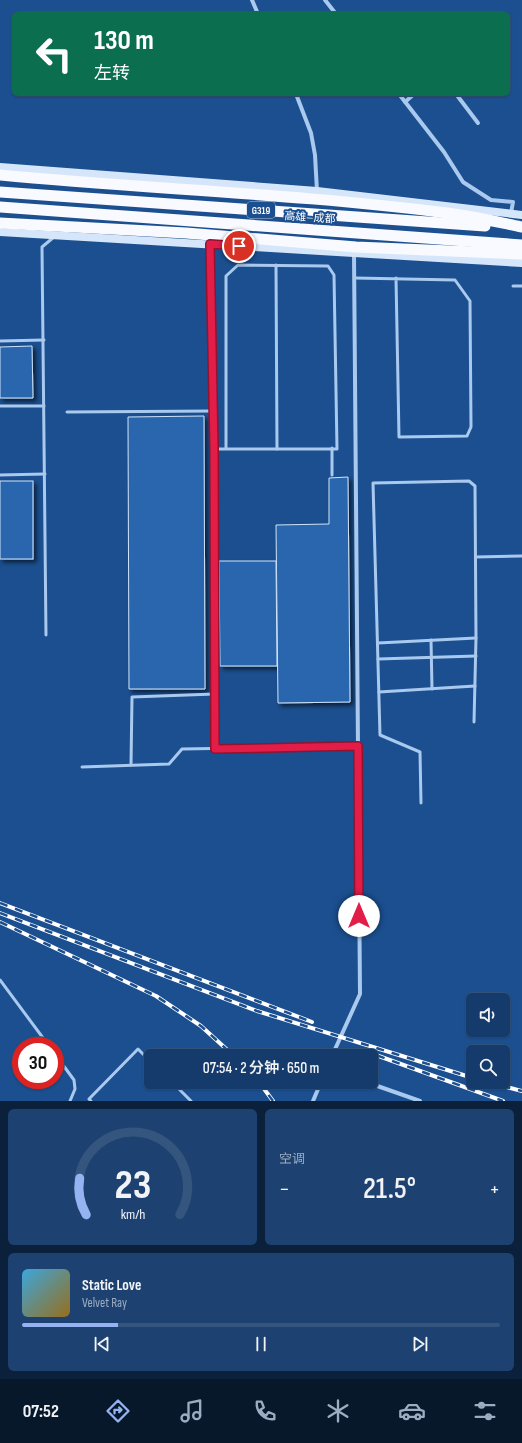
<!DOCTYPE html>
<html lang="zh">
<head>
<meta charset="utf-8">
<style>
  body { margin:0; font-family:"Sofia Sans Condensed","Noto Sans SC",sans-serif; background:#1d4271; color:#f1f3f6; height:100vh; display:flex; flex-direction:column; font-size:15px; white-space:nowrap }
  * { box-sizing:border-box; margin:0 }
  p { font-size:13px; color:#9dadc1 }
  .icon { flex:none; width:22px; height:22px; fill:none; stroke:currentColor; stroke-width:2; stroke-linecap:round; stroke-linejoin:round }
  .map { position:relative; height:1101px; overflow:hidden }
  .details { display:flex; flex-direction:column; gap:8px; padding:8px; background:#0b203b; flex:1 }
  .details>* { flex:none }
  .top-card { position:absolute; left:12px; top:12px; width:498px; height:84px; border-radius:6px; box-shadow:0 1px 3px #0004,0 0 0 1px #33557e; background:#0b6e4f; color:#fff; overflow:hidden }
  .controls { position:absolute; left:466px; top:993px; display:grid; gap:8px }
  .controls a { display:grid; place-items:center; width:44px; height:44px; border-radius:6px; background:#143b6b; box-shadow:0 1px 3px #0004,0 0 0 1px #33557e; font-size:20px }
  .speed { position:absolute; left:12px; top:1037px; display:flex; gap:8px; font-size:20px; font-weight:700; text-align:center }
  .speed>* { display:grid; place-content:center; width:52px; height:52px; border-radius:50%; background:#143b6b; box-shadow:0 1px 3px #0004,0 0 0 1px #33557e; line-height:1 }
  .speed .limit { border:6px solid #d22; background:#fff; color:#111 }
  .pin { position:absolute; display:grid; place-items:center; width:34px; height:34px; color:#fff; margin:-17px; border:2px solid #fff; border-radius:50%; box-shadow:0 1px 4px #0007 }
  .me { position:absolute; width:44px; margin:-22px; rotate:0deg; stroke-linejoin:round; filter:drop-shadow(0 0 3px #0008) }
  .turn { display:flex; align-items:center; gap:14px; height:84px; padding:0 16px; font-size:18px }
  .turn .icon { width:52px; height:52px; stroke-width:2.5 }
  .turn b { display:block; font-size:28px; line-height:34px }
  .big { font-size:30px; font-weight:600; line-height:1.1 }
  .details .card { flex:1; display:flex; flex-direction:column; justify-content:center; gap:6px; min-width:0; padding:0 14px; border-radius:6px; background:#1d4271 }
  .details .dial { align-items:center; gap:0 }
  .dial svg { height:104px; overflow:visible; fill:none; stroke:#33557e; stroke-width:7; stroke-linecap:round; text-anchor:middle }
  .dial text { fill:#f1f3f6; stroke:none }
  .song { display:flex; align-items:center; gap:12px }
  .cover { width:48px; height:48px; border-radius:6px; background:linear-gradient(135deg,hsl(200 70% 55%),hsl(40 70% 35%)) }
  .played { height:4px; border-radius:2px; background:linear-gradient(90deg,#95b2f1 20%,#33557e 20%) }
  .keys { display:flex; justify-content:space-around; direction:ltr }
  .heat { display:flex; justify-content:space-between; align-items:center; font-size:22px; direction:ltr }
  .details .tiles { flex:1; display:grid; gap:8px; grid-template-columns:1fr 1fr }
  .card:last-child { grid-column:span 2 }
  .trip { position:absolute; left:144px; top:1049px; width:234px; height:40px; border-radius:6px; background:#143b6b; box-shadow:0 1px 3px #0004,0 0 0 1px #33557e; font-weight:600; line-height:40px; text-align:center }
  .menu { display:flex; height:64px; justify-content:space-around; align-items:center; background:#08182b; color:#9dadc1 }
  .menu .icon { width:28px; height:28px }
  .menu .on { color:#95b2f1 }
  .menu b { font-size:18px; color:#f1f3f6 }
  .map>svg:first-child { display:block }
</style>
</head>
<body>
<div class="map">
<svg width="522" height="1101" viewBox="0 0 522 1101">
  <defs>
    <filter id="shadow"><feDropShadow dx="3" dy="3" stdDeviation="2" flood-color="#0009"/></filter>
  </defs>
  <rect width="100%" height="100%" fill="#1b4f8f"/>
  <!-- building -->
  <g fill="#2a66ad" stroke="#cfe3fa" filter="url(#shadow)">
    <path d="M32 346 33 398H0V347Z"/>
    <path d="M204 416 205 689H129L128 417Z"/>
    <path d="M348 477 350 702 278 703 276 525 329 524V478Z"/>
    <rect x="0" y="481" width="33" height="78"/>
    <path d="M219 561H276L277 666H220Z"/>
  </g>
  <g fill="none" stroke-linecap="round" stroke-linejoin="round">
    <!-- service -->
    <g stroke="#a9c9ee" stroke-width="3">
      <path d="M210 244 214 449 215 749"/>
      <path d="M276 265 277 449"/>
      <path d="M355 278 455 280 470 301 471 427 467 436 399 437 396 278"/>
      <path d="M513 286H522"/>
      <path d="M0 341 44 340"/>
      <path d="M0 406H44"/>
      <path d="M67 412 212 411"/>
      <path d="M332 448V475"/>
      <path d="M214 449H337L334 275 328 266 238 265 226 276V448"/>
      <path d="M0 475 45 474"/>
      <path d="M476 557 522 556"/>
      <path d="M46 635 42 247 54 237"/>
      <path d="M431 640 432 689"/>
      <path d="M378 643 476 638"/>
      <path d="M378 659 476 656"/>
      <path d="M379 692 475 686"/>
      <path d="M131 765 132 697 215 694"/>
      <path d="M82 767 169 764 182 749 358 746"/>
      <path d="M421 803 420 752 380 735 373 483 469 481 475 486 476 638 474 722"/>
      <path d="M0 980 49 1046"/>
      <path d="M55 1054 74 1080 75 1089 70 1101"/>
      <path d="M172 1082 191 1101"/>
      <path d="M91 1101 89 1099 138 1049 151 1062"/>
    </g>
    <!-- minor -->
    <g stroke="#a9c9ee" stroke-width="4">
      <path d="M252 0 258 14"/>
      <path d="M325 0 336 14"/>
      <path d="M296 94 311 133 315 155 317 191"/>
      <path d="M399 94 444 152 463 182 491 200 513 202 511 213"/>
      <path d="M456 94 478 123"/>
      <path d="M405 102 414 94"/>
      <path d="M332 1056 360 994 354 254"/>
      <path d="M366 1082 420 1101"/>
      <path d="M313 1101 321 1082"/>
    </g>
    <!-- secondary -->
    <g stroke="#d6e6fa" stroke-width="8">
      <path d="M0 167 317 191 522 215"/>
      <path d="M0 232 522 263"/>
    </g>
    <!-- trunk -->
    <g stroke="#f8faff" stroke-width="11">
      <path d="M0 175C149 189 299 194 447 213 472 216 497 222 522 227"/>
      <path d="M0 192 485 226"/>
      <path d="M0 207 522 245"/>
      <path d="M0 223 186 233 356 247 522 254"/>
    </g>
    <defs>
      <g id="rail">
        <path d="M0 903 312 1022"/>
        <path d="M0 913 257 1011 473 1078"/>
        <path d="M0 922 156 996 201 1026 234 1056"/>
        <path d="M362 1050 503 1101"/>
        <path d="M259 1082 273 1101"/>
        <path d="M487 1082 522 1091"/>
      </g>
    </defs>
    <!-- rail casing -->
    <use href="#rail" stroke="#fff" stroke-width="4"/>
    <!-- rail -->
    <use href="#rail" stroke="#1b4f8f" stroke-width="2.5" stroke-dasharray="8" stroke-linecap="butt"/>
  </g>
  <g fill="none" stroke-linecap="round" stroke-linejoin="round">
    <defs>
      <path id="route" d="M239 246 210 244 214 448 215 749 358 746 359 916"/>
    </defs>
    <!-- route casing -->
    <use href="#route" stroke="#92132f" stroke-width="10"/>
    <!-- route -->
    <use href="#route" stroke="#e11d48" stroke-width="7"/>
  </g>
  <g text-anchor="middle" stroke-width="4" stroke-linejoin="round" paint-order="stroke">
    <!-- shield labels -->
    <rect fill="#1b4f8f" stroke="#bbcadd" stroke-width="1" x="247" y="202" width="28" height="16" rx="3"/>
    <g font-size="10" font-weight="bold" fill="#fff">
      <text x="261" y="214">G319</text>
    </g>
    <!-- street labels -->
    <g font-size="11" fill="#fff" stroke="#1b4f8f">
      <text transform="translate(310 217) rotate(4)" y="4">高雄—成都</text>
    </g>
  </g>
</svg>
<div class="controls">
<a><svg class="icon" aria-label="sound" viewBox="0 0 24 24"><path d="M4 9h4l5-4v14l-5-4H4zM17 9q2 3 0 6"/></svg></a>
<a><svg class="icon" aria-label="search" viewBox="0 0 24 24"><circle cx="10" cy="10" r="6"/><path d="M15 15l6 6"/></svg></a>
</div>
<div class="speed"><div class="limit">30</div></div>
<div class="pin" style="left:239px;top:246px;background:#d93025"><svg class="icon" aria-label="arrive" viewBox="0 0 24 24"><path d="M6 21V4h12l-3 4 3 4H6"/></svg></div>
<svg class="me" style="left:359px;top:916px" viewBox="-20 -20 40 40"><circle r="19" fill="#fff"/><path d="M0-13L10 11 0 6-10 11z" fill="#e11d48"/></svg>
<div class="trip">07:54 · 2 分钟 · 650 m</div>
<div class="top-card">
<div class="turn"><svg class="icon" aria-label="left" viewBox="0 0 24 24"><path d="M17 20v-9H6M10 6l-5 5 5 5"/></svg><div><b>130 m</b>左转</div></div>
</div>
</div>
<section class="details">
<div class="tiles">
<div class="card dial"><svg viewBox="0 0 100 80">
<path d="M14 69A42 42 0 1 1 86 69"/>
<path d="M14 69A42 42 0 0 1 9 41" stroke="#95b2f1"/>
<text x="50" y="56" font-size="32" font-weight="700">23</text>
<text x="50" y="72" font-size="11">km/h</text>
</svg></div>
<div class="card"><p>空调</p>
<div class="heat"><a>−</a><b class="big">21.5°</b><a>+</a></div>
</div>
<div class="card">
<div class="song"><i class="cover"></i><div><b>Static Love</b><p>Velvet Ray</p></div></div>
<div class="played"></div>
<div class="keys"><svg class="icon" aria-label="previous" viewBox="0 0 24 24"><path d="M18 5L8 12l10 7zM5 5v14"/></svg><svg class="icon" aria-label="pause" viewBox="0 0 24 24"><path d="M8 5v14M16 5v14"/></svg><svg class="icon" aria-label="next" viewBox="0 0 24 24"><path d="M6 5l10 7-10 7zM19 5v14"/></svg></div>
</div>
</div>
</section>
<nav class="menu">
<b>07:52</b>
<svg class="icon on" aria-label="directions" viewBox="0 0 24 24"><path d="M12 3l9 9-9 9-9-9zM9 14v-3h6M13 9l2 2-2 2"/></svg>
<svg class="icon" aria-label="music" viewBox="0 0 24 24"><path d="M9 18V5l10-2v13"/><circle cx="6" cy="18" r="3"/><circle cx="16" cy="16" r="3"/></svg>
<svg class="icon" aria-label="phone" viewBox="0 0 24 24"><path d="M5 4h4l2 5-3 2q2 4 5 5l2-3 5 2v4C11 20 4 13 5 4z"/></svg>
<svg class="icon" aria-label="climate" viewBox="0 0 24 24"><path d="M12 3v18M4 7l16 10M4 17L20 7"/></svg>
<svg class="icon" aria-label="car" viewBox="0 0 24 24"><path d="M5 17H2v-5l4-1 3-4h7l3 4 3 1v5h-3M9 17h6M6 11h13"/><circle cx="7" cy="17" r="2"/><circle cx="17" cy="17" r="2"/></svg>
<svg class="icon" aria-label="filters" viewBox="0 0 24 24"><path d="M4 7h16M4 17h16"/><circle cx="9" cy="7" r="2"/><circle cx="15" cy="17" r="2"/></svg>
</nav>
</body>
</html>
